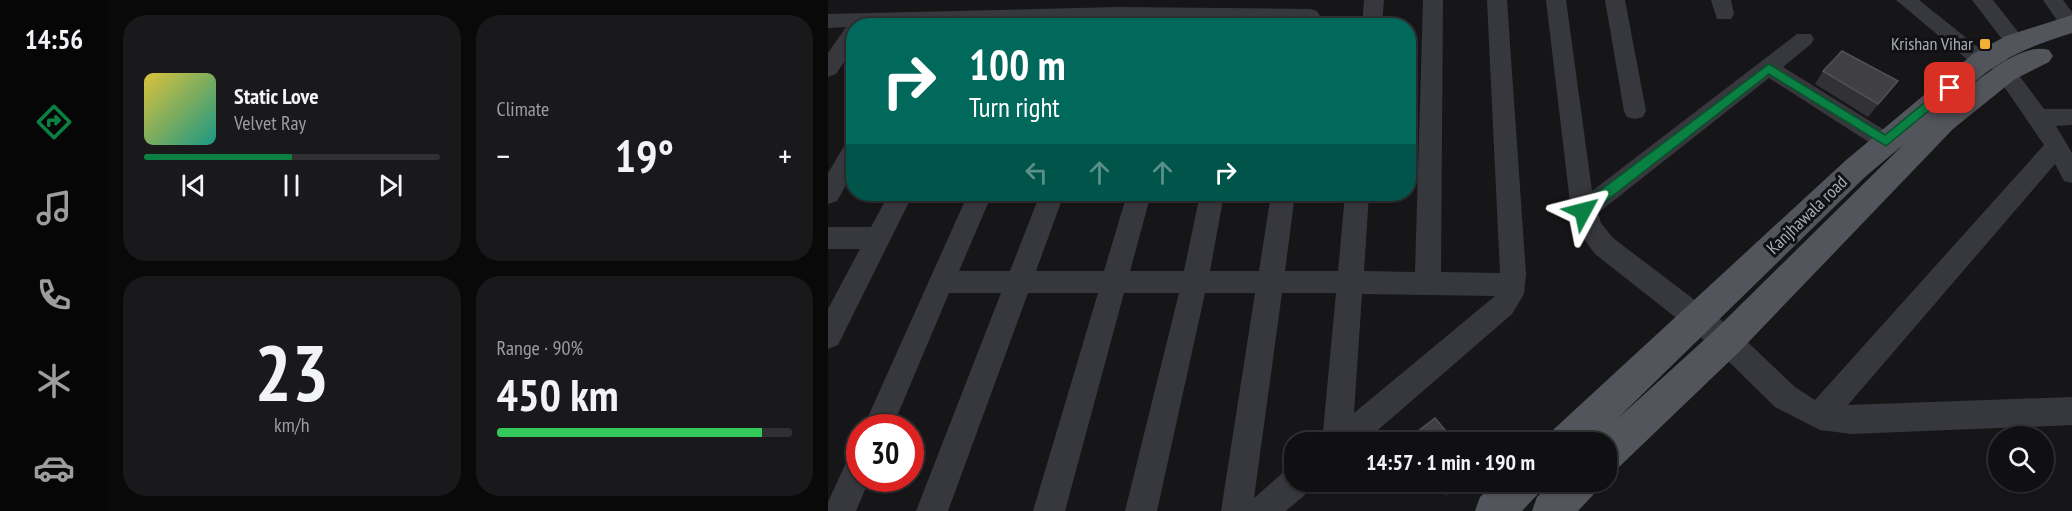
<!DOCTYPE html>
<html lang="en">
<head>
<meta charset="utf-8">
<style>
  body { margin:0; font-family:"PT Sans Narrow",sans-serif; background:#19191b; color:#f1f3f6; height:100vh; display:flex; flex-direction:column; font-size:22px; white-space:nowrap }
  * { box-sizing:border-box; margin:0 }
  p { font-size:20px; color:#9c9d9f }
  .icon { flex:none; width:33px; height:33px; fill:none; stroke:currentColor; stroke-width:2; stroke-linecap:round; stroke-linejoin:round }
  .map { position:relative; flex:1; overflow:hidden }
  .side { display:flex; flex-direction:column; gap:15px; padding:15px; background:#09090a; width:720px }
  .side>* { flex:none }
  .hud { position:absolute; left:18px; top:18px; width:570px; height:183px; border-radius:24px; box-shadow:0 2px 4px #0004,0 0 0 2px #303032; background:#00695c; color:#fff; overflow:hidden }
  .buttons { position:absolute; left:1160px; top:426px; display:grid; gap:12px }
  .buttons a { display:grid; place-items:center; width:66px; height:66px; border-radius:50%; background:#101012; box-shadow:0 2px 4px #0004,0 0 0 2px #303032; font-size:30px }
  .speed { position:absolute; left:18px; top:414px; display:flex; gap:12px; font-size:30px; font-weight:700; text-align:center }
  .speed>* { display:grid; place-content:center; width:78px; height:78px; border-radius:50%; background:#101012; box-shadow:0 2px 4px #0004,0 0 0 2px #303032; line-height:1 }
  .speed .limit { border:9px solid #d22; background:#fff; color:#111 }
  .pin { position:absolute; display:grid; place-items:center; width:51px; height:51px; color:#fff; margin:-26px; border-radius:12px; box-shadow:0 3px 9px #0006 }
  .me { position:absolute; width:66px; margin:-33px; rotate:52deg; stroke-linejoin:round; filter:drop-shadow(0 0 4px #0008) }
  .turn { display:flex; align-items:center; gap:21px; height:126px; padding:0 24px; font-size:27px }
  .turn .icon { width:78px; height:78px; stroke-width:2.5 }
  .turn b { display:block; font-size:42px; line-height:51px }
  .lanes { display:flex; align-items:center; height:57px; padding:0 24px; background:#0003; justify-content:center; gap:30px; direction:ltr }
  .lanes .off { opacity:.35 }
  .big { font-size:45px; font-weight:700; line-height:1.1 }
  .side .card { flex:1; display:flex; flex-direction:column; justify-content:center; gap:9px; min-width:0; padding:0 21px; border-radius:24px; background:#19191b }
  .side .dial { align-items:center; gap:0 }
  .dial b { font-size:78px; line-height:1 }
  .song { display:flex; align-items:center; gap:18px }
  .cover { width:72px; height:72px; border-radius:9px; background:linear-gradient(135deg,hsl(50 70% 55%),hsl(170 70% 35%)) }
  .played { height:6px; border-radius:3px; background:linear-gradient(90deg,#0b8043 50%,#303032 50%) }
  .keys { display:flex; justify-content:space-around; direction:ltr }
  .heat { display:flex; justify-content:space-between; align-items:center; font-size:33px; direction:ltr }
  .charge { height:9px; border-radius:4px; background:linear-gradient(90deg,#34c759 90%,#303032 0) }
  .side .tiles { flex:1; display:grid; gap:15px; grid-template-columns:repeat(2,1fr) }
  .trip { position:absolute; left:456px; top:432px; width:333px; height:60px; border-radius:24px; background:#101012; box-shadow:0 2px 4px #0004,0 0 0 2px #303032; font-weight:700; line-height:60px; text-align:center }
  main { display:flex; flex:1; min-height:0 }
  .tabs { display:flex; flex-direction:column; width:108px; justify-content:space-around; align-items:center; background:#060607; color:#9c9d9f }
  .tabs .icon { width:42px; height:42px }
  .tabs .on { color:#0b8043 }
  .tabs b { font-size:27px; color:#f1f3f6 }
  .map>svg:first-child { display:block }
</style>
</head>
<body>
<main>
<nav class="tabs">
<b>14:56</b>
<svg class="icon on" aria-label="directions" viewBox="0 0 24 24"><path d="M12 3l9 9-9 9-9-9zM9 14v-3h6M13 9l2 2-2 2"/></svg>
<svg class="icon" aria-label="music" viewBox="0 0 24 24"><path d="M9 18V5l10-2v13"/><circle cx="6" cy="18" r="3"/><circle cx="16" cy="16" r="3"/></svg>
<svg class="icon" aria-label="phone" viewBox="0 0 24 24"><path d="M5 4h4l2 5-3 2q2 4 5 5l2-3 5 2v4C11 20 4 13 5 4z"/></svg>
<svg class="icon" aria-label="climate" viewBox="0 0 24 24"><path d="M12 3v18M4 7l16 10M4 17L20 7"/></svg>
<svg class="icon" aria-label="car" viewBox="0 0 24 24"><path d="M5 17H2v-5l4-1 3-4h7l3 4 3 1v5h-3M9 17h6M6 11h13"/><circle cx="7" cy="17" r="2"/><circle cx="17" cy="17" r="2"/></svg>
</nav>
<section class="side">
<div class="tiles">
<div class="card">
<div class="song"><i class="cover"></i><div><b>Static Love</b><p>Velvet Ray</p></div></div>
<div class="played"></div>
<div class="keys"><svg class="icon" aria-label="previous" viewBox="0 0 24 24"><path d="M18 5L8 12l10 7zM5 5v14"/></svg><svg class="icon" aria-label="pause" viewBox="0 0 24 24"><path d="M8 5v14M16 5v14"/></svg><svg class="icon" aria-label="next" viewBox="0 0 24 24"><path d="M6 5l10 7-10 7zM19 5v14"/></svg></div>
</div>
<div class="card"><p>Climate</p>
<div class="heat"><a>−</a><b class="big">19°</b><a>+</a></div>
</div>
<div class="card dial"><b>23</b><p>km/h</p></div>
<div class="card"><p>Range · 90%</p><b class="big">450 km</b><div class="charge"></div></div>
</div>
</section>
<div class="map">
<svg width="1244" height="511" viewBox="0 0 1244 511">
  <rect width="100%" height="100%" fill="#161618"/>
  <g fill="none" stroke-linecap="round" stroke-linejoin="round">
    <!-- minor -->
    <g fill="#37383d" fill-rule="evenodd">
      <path d="M536 0H556L554 26H534Z"/>
      <path d="M595 0H615L613 272 672 273 659 0H679L698 274 696 294 684 314 536 442H494L508 293H454L426 498 457 471 466 467V482H483L479 493 458 511H393L427 293H377L329 511H297L351 293H296L237 511H205L270 293H200L120 511H88L173 293H121L64 428H35L140 194H164L131 271H182L212 194H236L208 271H276L299 194H323L302 271H356L372 194H396L382 271H431L443 194H467L457 271H510L517 194H541L536 271 587 272ZM534 294 667 296 526 413Z"/>
      <path d="M718 0H738L764 191 969 34H983L986 39 983 44 955 67 1066 136 1069 142 1066 148 1058 151 1050 148 941 78 770 213 773 223 785 238 909 332 967 387 987 400 1216 145 1162 66 1154 68 1147 66 1068 0H1091L1156 52 1165 48 1172 50 1216 109H1244V125L1228 126 1244 153V183L1236 181 1227 164 1020 405 1244 397V425L1024 434 992 430 947 407 889 350 767 254 753 235 743 211Z"/>
      <path d="M777 0H797L818 111 815 117 807 119 799 117 796 111Z"/>
      <path d="M883 0H903L906 14 903 19H889Z"/>
      <path d="M1144 0H1165L1194 37 1197 42 1194 47H1180Z"/>
      <path d="M1215 0H1235L1244 12V30L1235 29Z"/>
      <path d="M291 7 482 9 489 11 492 16 489 21 482 23 291 21 26 26V47L8 74 0 77V53L18 27 0 28V14Z"/>
      <path d="M26 140V171L9 201 0 204V173L18 143Z"/>
      <path d="M61 194H85L10 345 0 349V309L32 249H0V227H43Z"/>
      <path d="M32 452V478H42L28 511H0V502L21 456Z"/>
    </g>
    <!-- major -->
    <g fill="#53555c" fill-rule="evenodd">
      <path d="M1244 15V33C1201 47 1176 56 1142 86 1161 72 1196 42 1221 50L1225 56 1221 62 1187 79 1125 129 911 352 791 467 778 472V442H721L726 429 1017 161 1145 54 1178 36ZM1076 144 887 330 788 420 1037 177Z"/>
      <path d="M669 482H715L709 495 694 511H647L652 497Z"/>
      <path d="M725 482H771L765 495 750 511H704L709 497Z"/>
    </g>
  </g>
  <!-- wall -->
  <g fill="#323236">
    <path d="M995 71 1060 94 1040 117 987 84Z"/>
    <path d="M607 482H635L618 496Z"/>
  </g>
  <!-- shaded-wall -->
  <g fill="#212124">
    <path d="M1070 81 1060 94 1040 117 1050 104Z"/>
    <path d="M630 482H635L618 496V492Z"/>
  </g>
  <!-- building -->
  <g fill="#3f3f44" stroke="#4f5156" stroke-width="1.5">
    <path d="M1014 51 1070 81 1050 104 995 71Z"/>
    <path d="M607 418 627 442H579L577 441Z"/>
    <path d="M610 482H630L618 492Z"/>
  </g>
  <!-- route -->
  <path fill="#0b8043" stroke="#07532c" stroke-width="1.5" d="M941 64 1057 135 1118 85H1126L1128 88 1058 146 941 74 760 215H750V207Z"/>
  <!-- markers -->
  <rect fill="#f2b134" stroke="#111113" stroke-width="2" x="1151" y="38" width="12" height="12" rx="3"/>
  <g text-anchor="middle" stroke-width="6" stroke-linejoin="round" paint-order="stroke">
    <!-- poi labels -->
    <g font-size="18" fill="#a8adb8" stroke="#111113" text-anchor="end">
      <text x="1145" y="50">Krishan Vihar</text>
    </g>
    <!-- street labels -->
    <g font-size="18" fill="#a8adb8" stroke="#111113">
      <text transform="translate(979 215) rotate(-44)" y="6">Kanjhawala road</text>
    </g>
  </g>
</svg>
<div class="buttons">
<a><svg class="icon" aria-label="search" viewBox="0 0 24 24"><circle cx="10" cy="10" r="6"/><path d="M15 15l6 6"/></svg></a>
</div>
<div class="speed"><div class="limit">30</div></div>
<div class="pin" style="left:1122px;top:88px;background:#d93025"><svg class="icon" aria-label="arrive" viewBox="0 0 24 24"><path d="M6 21V4h12l-3 4 3 4H6"/></svg></div>
<svg class="me" style="left:755px;top:211px" viewBox="-20 -20 40 40"><path d="M0-17L14 15 0 8-14 15z" fill="#0b8043" stroke="#fff" stroke-width="4"/></svg>
<div class="trip">14:57 · 1 min · 190 m</div>
<div class="hud">
<div class="turn"><svg class="icon" aria-label="right" viewBox="0 0 24 24"><path d="M7 20v-9h11M14 6l5 5-5 5"/></svg><div><b>100 m</b>Turn right</div></div>
<div class="lanes"><svg class="icon off" aria-label="left" viewBox="0 0 24 24"><path d="M17 20v-9H6M10 6l-5 5 5 5"/></svg><svg class="icon off" aria-label="ahead" viewBox="0 0 24 24"><path d="M12 20V5M6 11l6-6 6 6"/></svg><svg class="icon off" aria-label="ahead" viewBox="0 0 24 24"><path d="M12 20V5M6 11l6-6 6 6"/></svg><svg class="icon" aria-label="right" viewBox="0 0 24 24"><path d="M7 20v-9h11M14 6l5 5-5 5"/></svg></div>
</div>
</div>
</main>
</body>
</html>
